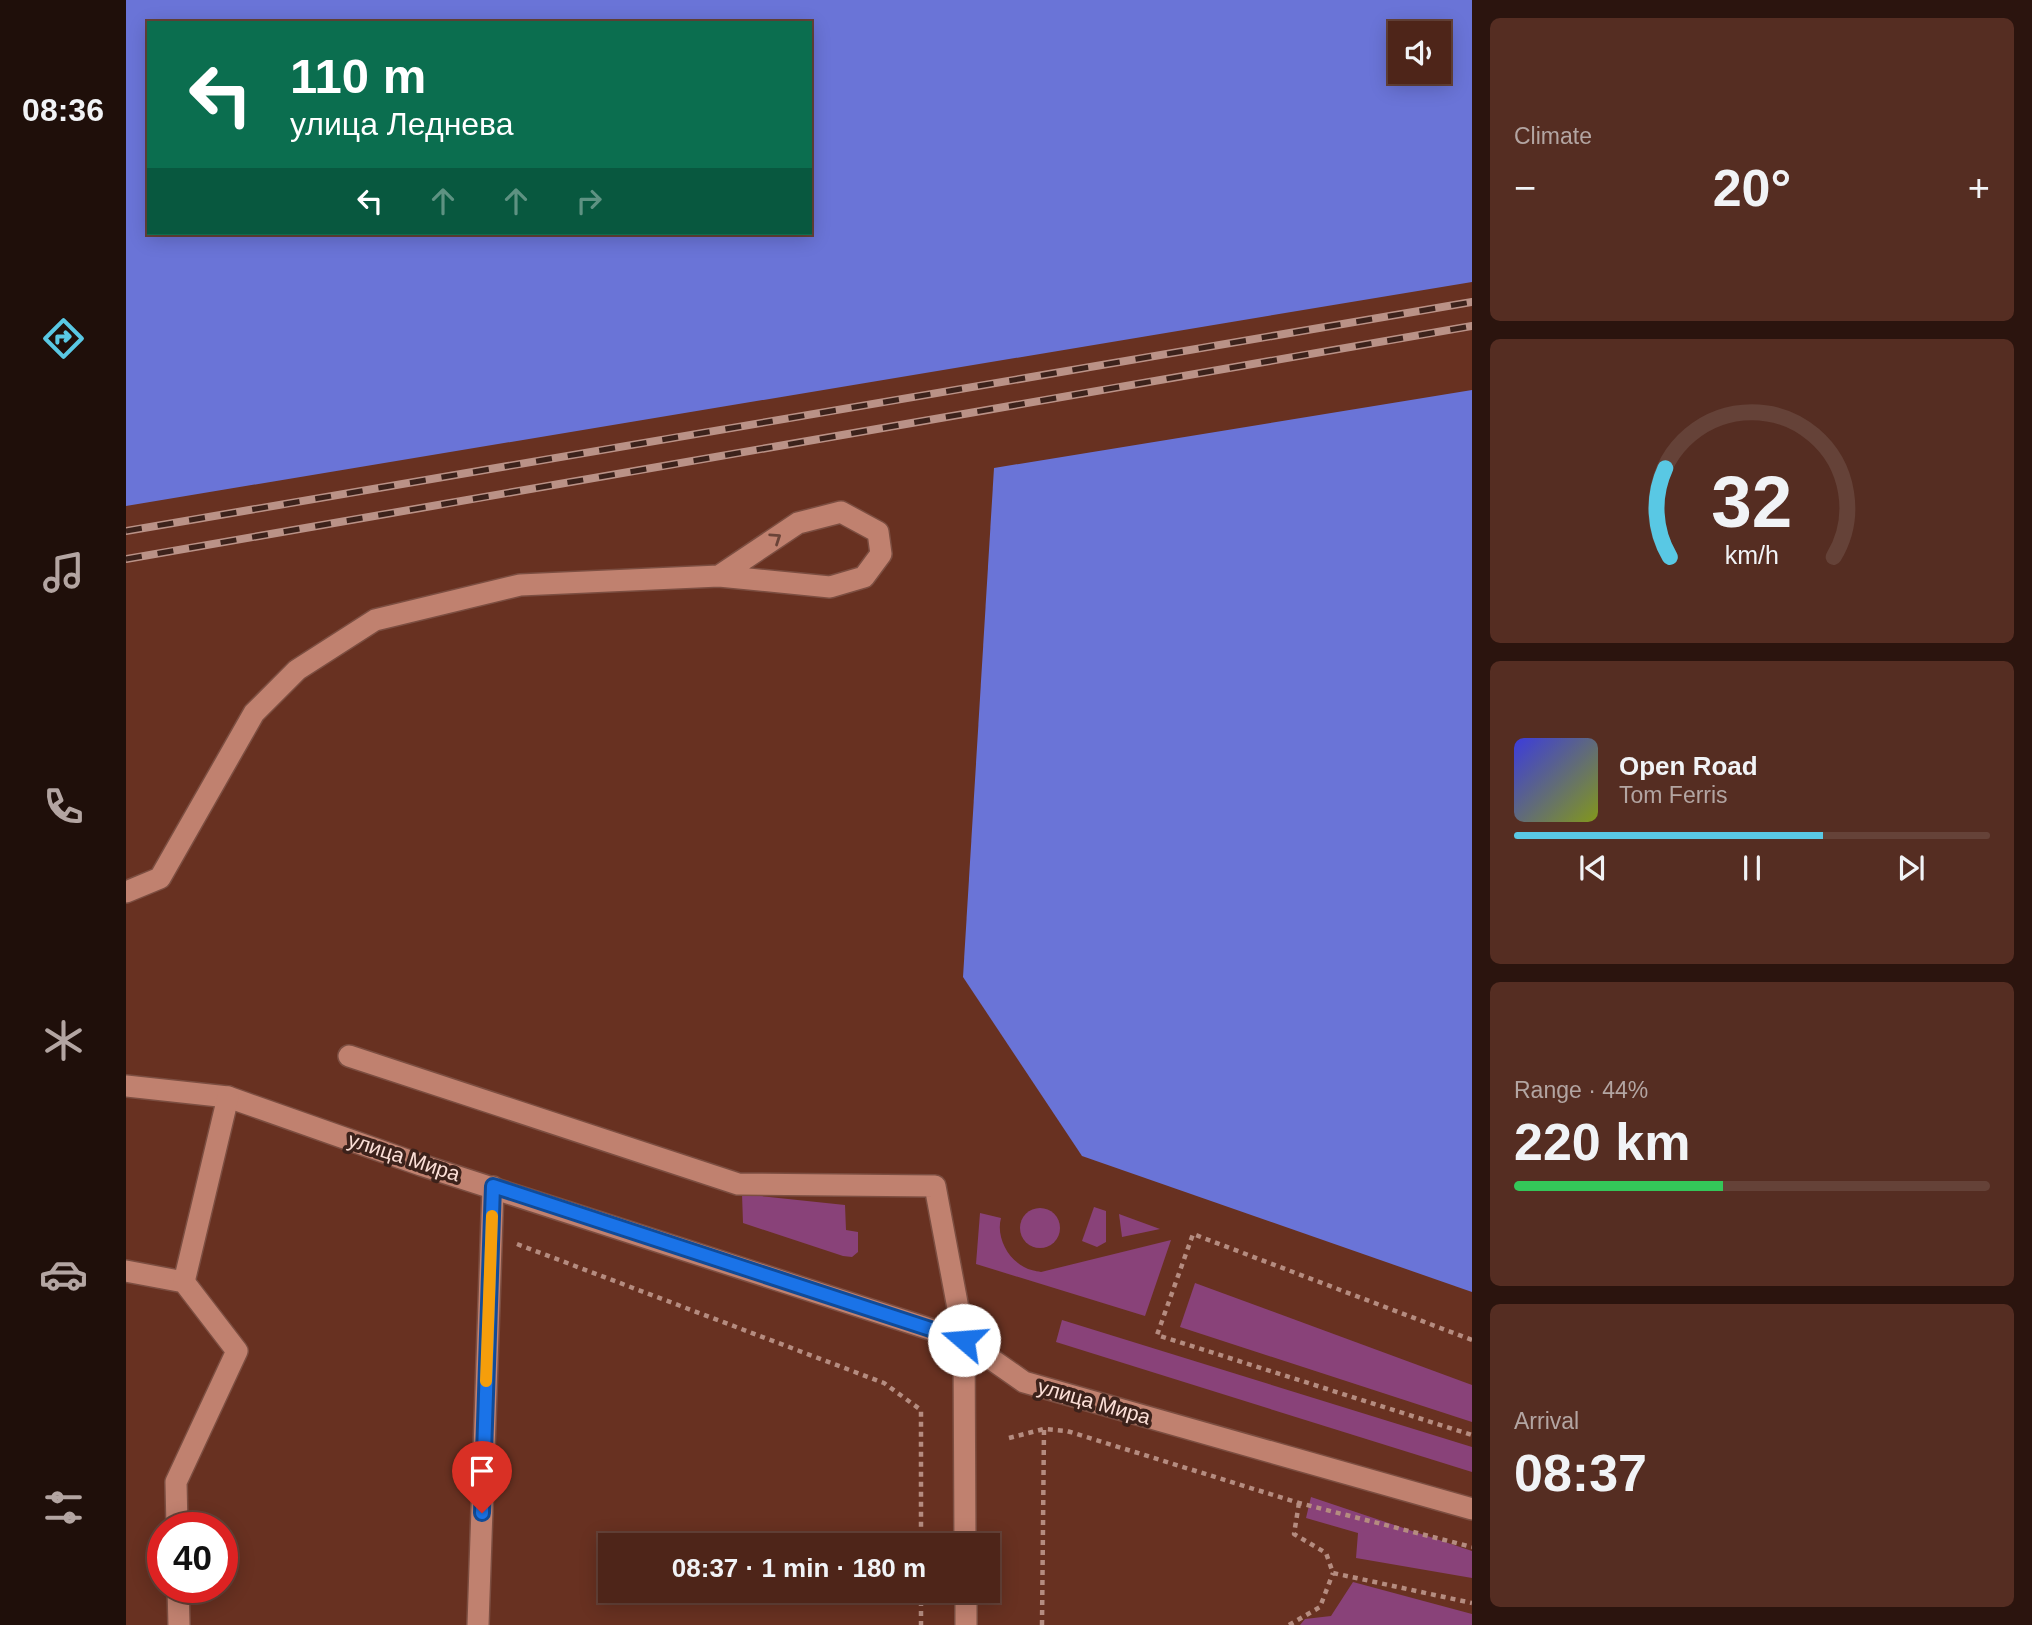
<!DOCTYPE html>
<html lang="en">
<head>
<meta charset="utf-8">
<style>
  body { margin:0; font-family:Helvetica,sans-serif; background:#552d22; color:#f1f3f6; height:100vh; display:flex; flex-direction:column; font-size:26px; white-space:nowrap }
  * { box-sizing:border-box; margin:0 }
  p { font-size:23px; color:#b3a5a2 }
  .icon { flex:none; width:38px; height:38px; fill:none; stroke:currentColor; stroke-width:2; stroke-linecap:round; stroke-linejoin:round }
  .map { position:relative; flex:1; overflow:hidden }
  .sheet { display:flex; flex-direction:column; gap:18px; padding:18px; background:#2b140e; width:560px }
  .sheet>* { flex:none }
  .top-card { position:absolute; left:21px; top:21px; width:665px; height:214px; border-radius:0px; box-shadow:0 4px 18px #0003,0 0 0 2px #654238; background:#0b6e4f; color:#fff; overflow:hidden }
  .fabs { position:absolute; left:1262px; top:21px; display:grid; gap:14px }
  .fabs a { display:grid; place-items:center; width:63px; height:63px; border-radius:0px; background:#4e2519; box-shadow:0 4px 18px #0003,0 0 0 2px #654238; font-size:35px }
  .speed { position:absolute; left:21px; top:1512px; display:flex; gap:14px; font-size:35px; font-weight:700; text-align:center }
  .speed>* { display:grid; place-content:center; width:91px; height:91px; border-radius:50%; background:#4e2519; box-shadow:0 4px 18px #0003,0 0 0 2px #654238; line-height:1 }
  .speed .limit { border:10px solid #d22; background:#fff; color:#111 }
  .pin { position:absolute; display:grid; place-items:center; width:60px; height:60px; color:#fff; margin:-72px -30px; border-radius:50% 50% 50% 0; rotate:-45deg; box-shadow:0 0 7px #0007 }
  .pin .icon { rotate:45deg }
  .me { position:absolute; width:77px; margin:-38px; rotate:288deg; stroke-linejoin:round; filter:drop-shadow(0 0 5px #0008) }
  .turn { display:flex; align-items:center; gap:24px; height:147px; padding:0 28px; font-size:32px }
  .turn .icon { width:91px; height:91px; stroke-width:2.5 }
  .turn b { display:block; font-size:49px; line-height:60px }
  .lanes { display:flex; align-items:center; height:66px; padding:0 28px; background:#0003; justify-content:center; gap:35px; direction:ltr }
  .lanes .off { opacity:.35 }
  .big { font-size:52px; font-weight:600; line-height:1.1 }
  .sheet .card { flex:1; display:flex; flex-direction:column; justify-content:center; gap:10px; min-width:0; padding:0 24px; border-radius:10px; background:#552d22 }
  .sheet .dial { align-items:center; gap:0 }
  .dial svg { height:182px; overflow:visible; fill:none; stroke:#654238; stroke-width:7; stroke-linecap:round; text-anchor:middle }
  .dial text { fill:#f1f3f6; stroke:none }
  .song { display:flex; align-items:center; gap:21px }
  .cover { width:84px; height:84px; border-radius:10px; background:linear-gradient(135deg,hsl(240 70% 55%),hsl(70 70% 35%)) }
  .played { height:7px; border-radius:4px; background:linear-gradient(90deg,#59c8e4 65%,#654238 65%) }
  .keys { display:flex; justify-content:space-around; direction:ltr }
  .heat { display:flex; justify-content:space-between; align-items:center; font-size:38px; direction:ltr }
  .charge { height:10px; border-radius:5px; background:linear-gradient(90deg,#34c759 44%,#654238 0) }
  .trip { position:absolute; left:472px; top:1533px; width:402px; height:70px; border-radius:0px; background:#4e2519; box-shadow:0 4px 18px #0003,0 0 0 2px #654238; font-weight:600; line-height:70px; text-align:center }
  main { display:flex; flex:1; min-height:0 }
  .menu { display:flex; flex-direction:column; width:126px; justify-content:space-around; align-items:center; background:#1f0f0a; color:#b3a5a2 }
  .menu .icon { width:49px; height:49px }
  .menu .selected { color:#59c8e4 }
  .menu b { font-size:32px; color:#f1f3f6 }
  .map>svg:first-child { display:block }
</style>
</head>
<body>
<main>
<nav class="menu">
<b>08:36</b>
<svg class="icon selected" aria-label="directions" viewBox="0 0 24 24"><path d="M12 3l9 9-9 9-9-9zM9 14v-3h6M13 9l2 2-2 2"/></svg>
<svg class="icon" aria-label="music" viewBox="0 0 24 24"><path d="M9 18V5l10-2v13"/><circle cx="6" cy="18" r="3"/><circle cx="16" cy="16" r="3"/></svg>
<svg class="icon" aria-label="phone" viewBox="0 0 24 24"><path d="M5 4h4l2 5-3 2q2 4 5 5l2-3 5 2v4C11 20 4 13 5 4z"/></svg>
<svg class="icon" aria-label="climate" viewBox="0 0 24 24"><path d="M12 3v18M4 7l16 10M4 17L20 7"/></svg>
<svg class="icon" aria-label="car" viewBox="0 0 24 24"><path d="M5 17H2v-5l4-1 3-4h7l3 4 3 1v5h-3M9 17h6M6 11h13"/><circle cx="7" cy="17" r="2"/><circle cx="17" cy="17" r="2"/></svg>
<svg class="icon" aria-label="filters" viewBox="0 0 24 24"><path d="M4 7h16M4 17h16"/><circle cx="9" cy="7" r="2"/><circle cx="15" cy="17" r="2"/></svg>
</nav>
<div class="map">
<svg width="1346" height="1625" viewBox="0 0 1346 1625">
  <rect width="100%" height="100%" fill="#683121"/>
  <!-- green -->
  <g fill="#894279">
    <path d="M616 1194 719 1205 720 1230 732 1232V1252L726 1257 717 1256 617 1223Z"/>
    <path d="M968 1207 980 1211V1242L971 1247 956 1241Z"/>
    <circle cx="914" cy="1228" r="20"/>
    <path d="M854 1213 875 1218C870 1236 881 1258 898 1267 903 1270 910 1271 915 1272L1045 1240 1019 1316 850 1264Z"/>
    <path d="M993 1214 1034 1229 996 1237Z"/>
    <path d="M1069 1283 1346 1385V1422L1054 1327Z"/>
    <path d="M936 1320 1346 1447V1472L930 1342Z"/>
    <path d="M1185 1497 1346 1551V1578L1230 1558 1232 1533 1180 1518Z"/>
    <path d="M1227 1582 1346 1614V1625H1174L1179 1619 1205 1616Z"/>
  </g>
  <!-- water -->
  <g fill="#6a74d7" fill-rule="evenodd">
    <path d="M0 0H1346V282L0 506ZM23 23H684V233H23ZM1274 33H1312V72H1274Z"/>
    <path d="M1346 390V1292L956 1156 837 977 868 468Z"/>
  </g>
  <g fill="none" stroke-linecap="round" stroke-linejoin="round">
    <defs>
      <g id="minor">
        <path d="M0 892 34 878 128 713 171 670 249 620 394 585 593 576 704 587 738 577 755 554 752 532 715 512 672 523 593 576"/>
        <path d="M223 1056 612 1184 809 1186 838 1340 839 1545"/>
        <path d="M0 1086 102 1097 295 1165 838 1340 898 1382 1346 1509"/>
        <path d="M0 1271 58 1282 111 1351 50 1482 51 1528"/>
        <path d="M58 1282 102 1097"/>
        <path d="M52 1587 53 1625"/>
        <path d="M840 1591V1625"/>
        <path d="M352 1625 367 1187"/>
      </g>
    </defs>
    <!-- minor casing -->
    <use href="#minor" stroke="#7c4e41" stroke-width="24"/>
    <!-- path -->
    <g stroke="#b58c80" stroke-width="4.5" stroke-dasharray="5 5" stroke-linecap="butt">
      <path d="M391 1244 758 1383 795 1410V1545"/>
      <path d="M1346 1340 1067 1234 1031 1335 1346 1435"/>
      <path d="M883 1438 918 1429 941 1431 1173 1503 1346 1547"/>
      <path d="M1173 1503 1168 1534 1200 1553 1207 1573 1346 1603"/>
      <path d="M795 1591V1625"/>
      <path d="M916 1625 918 1429"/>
      <path d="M1163 1625 1194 1607 1207 1573"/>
    </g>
    <!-- minor -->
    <use href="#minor" stroke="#c0816f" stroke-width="21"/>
    <defs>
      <g id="rail">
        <path d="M0 531 1346 302"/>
        <path d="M0 559 1346 326"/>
      </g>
    </defs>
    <!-- rail casing -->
    <use href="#rail" stroke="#ba9287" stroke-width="8"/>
    <!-- rail -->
    <use href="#rail" stroke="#3c221b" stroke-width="5" stroke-dasharray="16" stroke-linecap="butt"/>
  </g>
  <!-- one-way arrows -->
  <defs><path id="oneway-chevron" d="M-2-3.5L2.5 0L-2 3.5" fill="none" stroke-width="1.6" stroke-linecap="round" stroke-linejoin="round" transform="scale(1.75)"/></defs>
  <use stroke="#6a4338" href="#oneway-chevron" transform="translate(650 538) rotate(-34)"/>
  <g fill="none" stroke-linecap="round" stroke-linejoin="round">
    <defs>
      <path id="route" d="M356 1513 367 1186 838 1340"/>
    </defs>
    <!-- route casing -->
    <use href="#route" stroke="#114b97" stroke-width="18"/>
    <!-- route -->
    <use href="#route" stroke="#1a73e8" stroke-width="12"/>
    <!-- slow -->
    <path stroke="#f59e0b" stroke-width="12" d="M360 1381 366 1216"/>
  </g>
  <g text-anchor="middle" stroke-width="7" stroke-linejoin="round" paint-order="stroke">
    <!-- street labels -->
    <g font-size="21" fill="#fbdfd7" stroke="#3c221b">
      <text transform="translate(278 1157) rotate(18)" y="7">улица Мира</text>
      <text transform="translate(968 1402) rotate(16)" y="7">улица Мира</text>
    </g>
  </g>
</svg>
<div class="fabs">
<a><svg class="icon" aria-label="sound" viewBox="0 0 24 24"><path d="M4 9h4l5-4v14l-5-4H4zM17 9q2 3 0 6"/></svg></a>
</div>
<div class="speed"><div class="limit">40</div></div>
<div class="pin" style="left:356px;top:1513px;background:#d93025"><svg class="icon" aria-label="arrive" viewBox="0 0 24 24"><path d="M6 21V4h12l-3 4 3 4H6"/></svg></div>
<svg class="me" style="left:838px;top:1340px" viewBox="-20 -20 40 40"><circle r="19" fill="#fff"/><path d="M0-13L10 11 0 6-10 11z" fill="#1a73e8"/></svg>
<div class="trip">08:37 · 1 min · 180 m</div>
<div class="top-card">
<div class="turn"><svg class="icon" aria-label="left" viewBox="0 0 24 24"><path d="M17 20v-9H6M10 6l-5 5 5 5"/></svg><div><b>110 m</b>улица Леднева</div></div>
<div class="lanes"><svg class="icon" aria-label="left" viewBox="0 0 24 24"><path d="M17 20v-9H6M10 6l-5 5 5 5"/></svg><svg class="icon off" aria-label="ahead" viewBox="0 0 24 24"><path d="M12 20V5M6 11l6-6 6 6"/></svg><svg class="icon off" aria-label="ahead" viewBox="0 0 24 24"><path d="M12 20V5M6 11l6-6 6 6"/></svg><svg class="icon off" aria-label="right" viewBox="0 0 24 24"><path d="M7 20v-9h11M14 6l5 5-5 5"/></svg></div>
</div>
</div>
<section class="sheet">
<div class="card"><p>Climate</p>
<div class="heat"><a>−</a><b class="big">20°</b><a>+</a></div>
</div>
<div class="card dial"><svg viewBox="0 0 100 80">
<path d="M14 69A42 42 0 1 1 86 69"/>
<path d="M14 69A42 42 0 0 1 12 30" stroke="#59c8e4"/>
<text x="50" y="56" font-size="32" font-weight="700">32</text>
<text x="50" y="72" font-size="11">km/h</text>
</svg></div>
<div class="card">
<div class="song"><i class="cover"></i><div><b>Open Road</b><p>Tom Ferris</p></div></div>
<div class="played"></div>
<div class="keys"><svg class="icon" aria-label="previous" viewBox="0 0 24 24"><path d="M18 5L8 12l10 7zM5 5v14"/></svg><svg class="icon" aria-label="pause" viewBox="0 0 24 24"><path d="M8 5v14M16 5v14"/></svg><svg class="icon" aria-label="next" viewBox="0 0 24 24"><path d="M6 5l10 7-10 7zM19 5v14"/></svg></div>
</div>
<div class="card"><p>Range · 44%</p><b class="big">220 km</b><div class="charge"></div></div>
<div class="card"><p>Arrival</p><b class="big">08:37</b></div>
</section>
</main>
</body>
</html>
